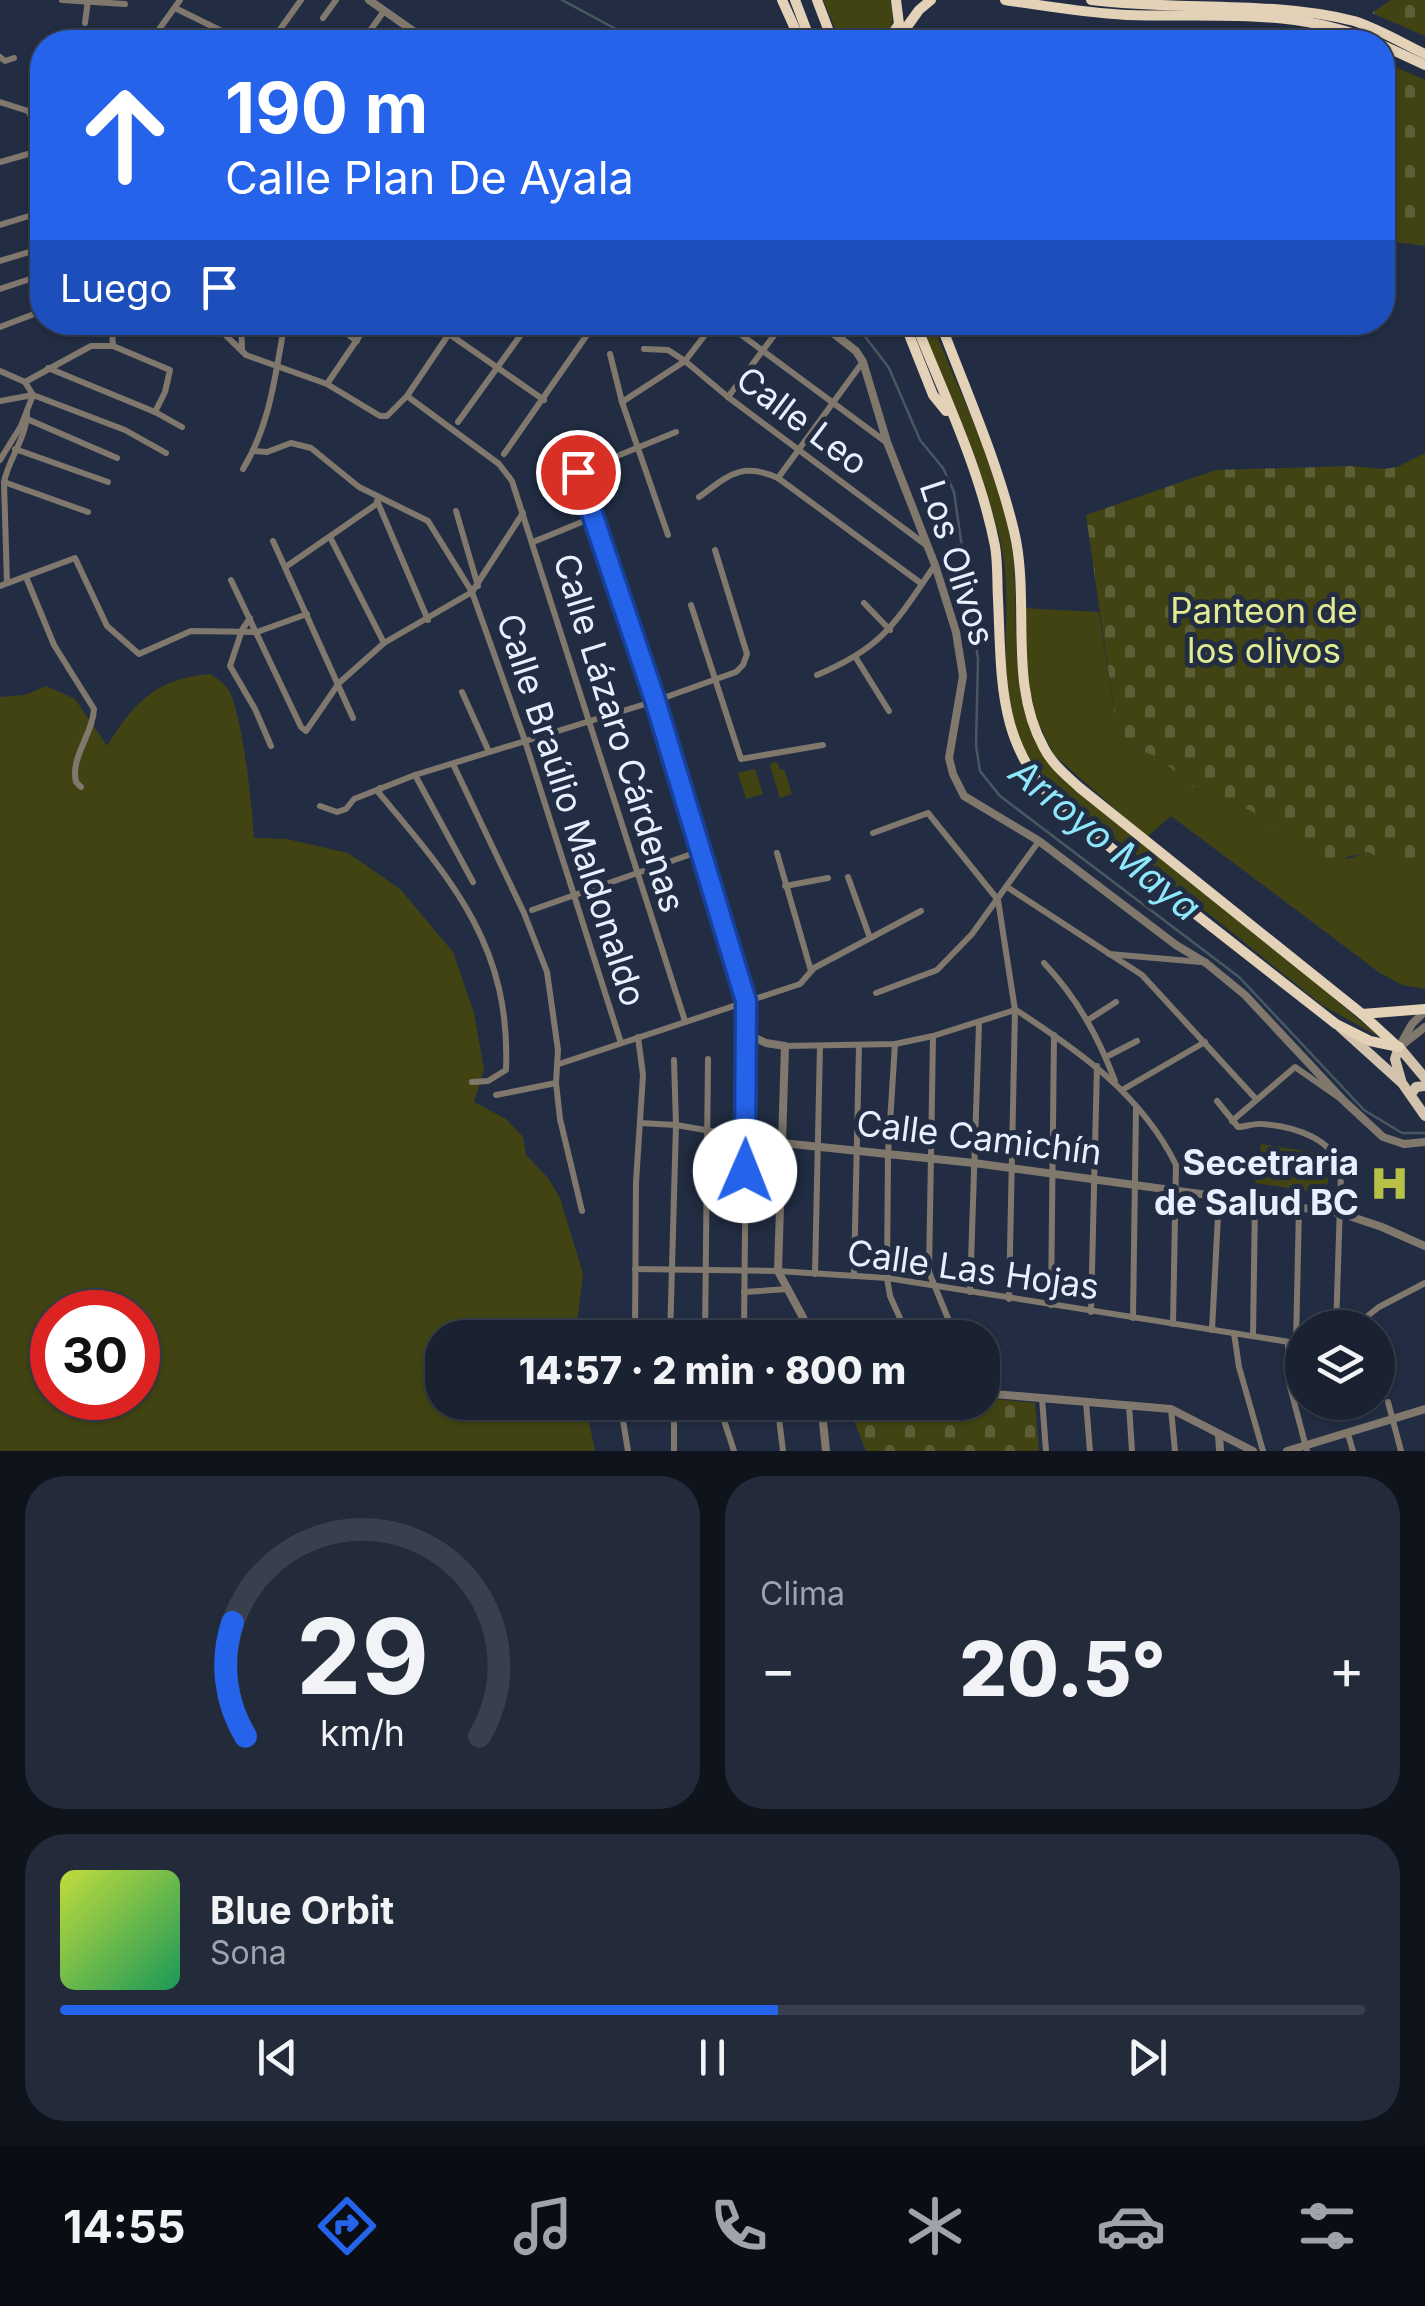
<!DOCTYPE html>
<html lang="es">
<head>
<meta charset="utf-8">
<style>
  body { margin:0; font-family:Inter,sans-serif; background:#232a3a; color:#f1f3f6; height:100vh; display:flex; flex-direction:column; font-size:38px; white-space:nowrap }
  * { box-sizing:border-box; margin:0 }
  p { font-size:32px; color:#9fa4ac }
  .icon { flex:none; width:55px; height:55px; fill:none; stroke:currentColor; stroke-width:2; stroke-linecap:round; stroke-linejoin:round }
  .map { position:relative; height:1451px; overflow:hidden }
  .side { display:flex; flex-direction:column; gap:25px; padding:25px; background:#0e131c; flex:1 }
  .side>* { flex:none }
  .hud { position:absolute; left:30px; top:30px; width:1365px; height:305px; border-radius:40px; box-shadow:0 2px 8px #0004,0 0 0 2px #383f4d; background:#2563eb; color:#fff; overflow:hidden }
  .tools { position:absolute; left:1285px; top:1310px; display:grid; gap:20px }
  .tools a { display:grid; place-items:center; width:110px; height:110px; border-radius:50%; background:#1a2232; box-shadow:0 2px 8px #0004,0 0 0 2px #383f4d; font-size:50px }
  .speed { position:absolute; left:30px; top:1290px; display:flex; gap:20px; font-size:50px; font-weight:700; text-align:center }
  .speed>* { display:grid; place-content:center; width:130px; height:130px; border-radius:50%; background:#1a2232; box-shadow:0 2px 8px #0004,0 0 0 2px #383f4d; line-height:1 }
  .speed .limit { border:15px solid #d22; background:#fff; color:#111 }
  .pin { position:absolute; display:grid; place-items:center; width:85px; height:85px; color:#fff; margin:-42px; border:5px solid #fff; border-radius:50%; box-shadow:0 2px 10px #0007 }
  .me { position:absolute; width:110px; margin:-55px; rotate:1deg; stroke-linejoin:round; filter:drop-shadow(0 0 8px #0008) }
  .turn { display:flex; align-items:center; gap:35px; height:210px; padding:0 30px; font-size:45px }
  .turn .icon { width:130px; height:130px; stroke-width:2.5 }
  .turn b { display:block; font-size:70px; line-height:85px }
  .then { display:flex; align-items:center; height:95px; padding:0 30px; background:#0003; gap:20px; font-size:38px }
  .big { font-size:75px; font-weight:800; line-height:1.1 }
  .side .widget { flex:1; display:flex; flex-direction:column; justify-content:center; gap:15px; min-width:0; padding:0 35px; border-radius:40px; background:#232a3a }
  .side .dial { align-items:center; gap:0 }
  .dial svg { height:260px; overflow:visible; fill:none; stroke:#383f4d; stroke-width:7; stroke-linecap:round; text-anchor:middle }
  .dial text { fill:#f1f3f6; stroke:none }
  .song { display:flex; align-items:center; gap:30px }
  .cover { width:120px; height:120px; border-radius:15px; background:linear-gradient(135deg,hsl(70 70% 55%),hsl(150 70% 35%)) }
  .played { height:10px; border-radius:5px; background:linear-gradient(90deg,#2563eb 55%,#383f4d 55%) }
  .keys { display:flex; justify-content:space-around; direction:ltr }
  .heat { display:flex; justify-content:space-between; align-items:center; font-size:55px; direction:ltr }
  .side .tiles { flex:1; display:grid; gap:25px; grid-template-columns:1fr 1fr }
  .widget:last-child { grid-column:span 2 }
  .trip { position:absolute; left:425px; top:1320px; width:575px; height:100px; border-radius:40px; background:#1a2232; box-shadow:0 2px 8px #0004,0 0 0 2px #383f4d; font-weight:800; line-height:100px; text-align:center }
  .dock { display:flex; height:160px; justify-content:space-around; align-items:center; background:#0a0e14; color:#9fa4ac }
  .dock .icon { width:70px; height:70px }
  .dock .selected { color:#2563eb }
  .dock b { font-size:45px; color:#f1f3f6 }
  .map>svg:first-child { display:block }
</style>
</head>
<body>
<div class="map">
<svg width="1425" height="1451" viewBox="0 0 1425 1451">
  <defs>
    <pattern id="cemetery-stones" width="16" height="16" patternUnits="userSpaceOnUse" patternTransform="scale(2.5)"><rect width="16" height="16" fill="#414412"/><path d="M2 7V4a2 2 0 0 1 4 0v3zM10 15v-3a2 2 0 0 1 4 0v3z" fill="#5c5f36"/></pattern>
  </defs>
  <rect width="100%" height="100%" fill="#222d43"/>
  <!-- grass -->
  <g fill="#414412" fill-rule="evenodd">
    <path d="M823 0H890C901 37 878 42 848 42L837 33Z"/>
    <path d="M920 323H932C958 390 995 460 1009 531 1024 603 1003 684 1040 750L1381 1038 1322 1005 1061 795C1042 775 1022 753 1014 726 997 670 1014 602 1001 544 983 468 948 395 920 323Z"/>
    <path d="M1022 608 1099 612 1117 731 1133 748 1158 757 1194 788 1251 811 1284 830 1347 859 1368 852 1425 880V989L1402 985 1380 973 1171 816 1147 837 1054 755 1037 720 1028 682Z"/>
    <path d="M210 674C216 678 224 683 228 689 243 715 252 806 254 838L287 839 348 853 400 889 432 927 453 952 474 1013 484 1069 474 1102 506 1119 523 1137 526 1155 548 1178 560 1198 583 1274 576 1331 569 1337 442 1338V1402L585 1403 595 1451H0V697L25 695 46 686 75 699 107 746C133 703 157 678 210 674ZM52 1312H138V1398H52Z"/>
    <path d="M773 762 778 763 780 770 784 769 792 794 780 798 770 766Z"/>
    <path d="M755 769 763 794 746 799 738 773Z"/>
    <path d="M1261 1144 1332 1155 1326 1194 1255 1183Z"/>
  </g>
  <!-- cemetery -->
  <g fill="url(#cemetery-stones)">
    <path d="M1391 0H1425V36L1372 13Z"/>
    <path d="M1382 61 1425 80V246L1383 240Z"/>
    <path d="M1425 453V880L1368 852 1335 860 1317 856 1251 811 1194 788 1158 757 1133 748 1117 731 1086 515 1216 470 1351 466 1384 469 1397 467Z"/>
    <path d="M983 1398 1035 1403 1039 1451H866L847 1403 982 1402Z"/>
  </g>
  <g fill="none" stroke-linecap="round" stroke-linejoin="round">
    <!-- stream -->
    <g stroke="#465961" stroke-width="2.5">
      <path d="M562 0 640 42"/>
      <path d="M854 322 889 368 920 440 943 468 954 492 978 659 976 746 980 771 1000 796 1239 977 1364 1110 1402 1133H1425"/>
    </g>
    <!-- minor -->
    <g stroke="#80786d" stroke-width="6">
      <path d="M62 0 125 4"/>
      <path d="M175 8 244 42"/>
      <path d="M323 18 336 0"/>
      <path d="M85 23 88 0"/>
      <path d="M280 30 299 42"/>
      <path d="M130 42 150 41"/>
      <path d="M150 42 180 0"/>
      <path d="M271 42 301 0"/>
      <path d="M362 42 384 11"/>
      <path d="M0 57 5 61 14 58"/>
      <path d="M0 102 28 111"/>
      <path d="M28 111 42 135"/>
      <path d="M28 111 42 97"/>
      <path d="M0 162 42 150"/>
      <path d="M0 225 42 212"/>
      <path d="M0 261 42 248"/>
      <path d="M0 289 42 275"/>
      <path d="M105 322 112 332 113 346"/>
      <path d="M212 322 246 355 327 384 380 416H387L407 396 457 322"/>
      <path d="M241 322 242 349"/>
      <path d="M331 322 357 341"/>
      <path d="M724 322 886 442"/>
      <path d="M0 327 42 311"/>
      <path d="M449 334 544 400"/>
      <path d="M644 349 668 350 685 361 728 397 926 545"/>
      <path d="M610 354 622 402 668 535"/>
      <path d="M48 368 155 412 182 427"/>
      <path d="M0 371 25 382"/>
      <path d="M25 382 91 346H113L170 370 165 392 155 412"/>
      <path d="M327 384 369 322"/>
      <path d="M407 396 499 464 512 481 685 1021"/>
      <path d="M728 397 784 322"/>
      <path d="M0 401 33 395 125 430 166 453"/>
      <path d="M622 402 685 361 715 322"/>
      <path d="M27 419 117 458"/>
      <path d="M458 422 530 322"/>
      <path d="M15 449 108 482"/>
      <path d="M254 451 267 452 291 443 311 448 359 487 428 521 472 592 525 741 621 1043"/>
      <path d="M504 454 596 322"/>
      <path d="M0 460 21 426 33 395 25 382"/>
      <path d="M243 469C271 423 275 374 285 322"/>
      <path d="M578 472 676 432"/>
      <path d="M778 478 862 363"/>
      <path d="M4 482 88 512"/>
      <path d="M699 497C728 476 741 461 778 478L922 584"/>
      <path d="M378 503 428 620"/>
      <path d="M456 511 478 586"/>
      <path d="M330 537 384 643"/>
      <path d="M273 541 353 718"/>
      <path d="M533 542 594 517"/>
      <path d="M287 566 378 503 377 501"/>
      <path d="M26 577 54 645 94 709C93 734 70 757 76 782L81 787"/>
      <path d="M231 580 301 727 306 731 339 683 384 643 472 592 523 513"/>
      <path d="M7 583 4 482C9 458 27 437 27 412"/>
      <path d="M0 586 75 558 107 626 139 654 191 631 257 632 307 614"/>
      <path d="M864 603 890 630"/>
      <path d="M691 605 741 759 823 745"/>
      <path d="M250 618 242 630 230 666 255 709 271 746"/>
      <path d="M856 658 889 711"/>
      <path d="M817 675C884 647 895 623 935 565"/>
      <path d="M462 692 489 752"/>
      <path d="M453 764 524 913 547 972 558 1050 556 1083 560 1119 582 1211"/>
      <path d="M415 775 473 882"/>
      <path d="M380 788 379 793C454 882 511 948 506 1070L488 1081 472 1082"/>
      <path d="M320 806 337 812 346 809 354 799 415 775 655 701 736 672 743 665 747 654 715 550"/>
      <path d="M873 833 928 813 998 900 1015 1010 1009 1299"/>
      <path d="M777 853 811 971"/>
      <path d="M848 877 870 938"/>
      <path d="M785 886 828 878"/>
      <path d="M1007 887 1142 975 1256 1099"/>
      <path d="M532 910 700 851"/>
      <path d="M1109 954 1201 962"/>
      <path d="M1044 963C1077 998 1098 1036 1115 1081"/>
      <path d="M876 993 937 970 972 934 1039 841"/>
      <path d="M1016 1010C1079 1051 1142 1095 1176 1165L1173 1324"/>
      <path d="M1088 1020 1116 1002"/>
      <path d="M933 1036 929 1272 956 1338"/>
      <path d="M638 1037 643 1075 636 1182 635 1333 640 1337 744 1330 760 1338"/>
      <path d="M895 1044 888 1154 887 1278 890 1296 909 1338"/>
      <path d="M785 1046 895 1044 933 1036 1015 1010"/>
      <path d="M1106 1057 1137 1041"/>
      <path d="M559 1064 800 984 814 968 921 911"/>
      <path d="M1122 1090 1205 1042"/>
      <path d="M496 1095 556 1083"/>
      <path d="M1217 1101 1238 1127C1245 1127 1254 1123 1262 1124 1293 1126 1337 1139 1341 1173L1336 1328"/>
      <path d="M1232 1121 1295 1067 1341 1099"/>
      <path d="M640 1123 676 1125 782 1143"/>
      <path d="M635 1269 778 1271 887 1278 1302 1344"/>
      <path d="M815 1274 820 1046"/>
      <path d="M854 1276 859 1046"/>
      <path d="M744 1292 788 1289"/>
      <path d="M970 1292 979 1023"/>
      <path d="M1051 1305 1054 1035"/>
      <path d="M1091 1312 1097 1066"/>
      <path d="M1133 1318 1136 1109"/>
      <path d="M1352 1328 1379 1307 1425 1283"/>
      <path d="M744 1330 747 1034"/>
      <path d="M1212 1330 1219 1197"/>
      <path d="M1234 1333 1239 1367 1263 1451"/>
      <path d="M705 1336 708 1059"/>
      <path d="M1253 1336 1255 1201"/>
      <path d="M760 1337 811 1330"/>
      <path d="M670 1338 676 1125 674 1060"/>
      <path d="M1288 1342V1379L1307 1451"/>
      <path d="M1296 1343 1299 1207"/>
      <path d="M1042 1398 1046 1451"/>
      <path d="M620 1402 628 1451"/>
      <path d="M674 1402V1451"/>
      <path d="M718 1402 734 1451"/>
      <path d="M777 1402 783 1451"/>
      <path d="M1086 1402 1090 1451"/>
      <path d="M1388 1402 1401 1451"/>
      <path d="M1129 1405 1132 1451"/>
      <path d="M1171 1409 1175 1451"/>
      <path d="M1348 1434 1353 1451"/>
    </g>
    <!-- tertiary -->
    <g stroke="#80786d" stroke-width="8">
      <path d="M369 0 429 42"/>
      <path d="M819 322 856 351 863 362 887 442 935 565 956 632 963 676 949 758 953 774 964 796 1039 841 1176 945 1206 963 1245 995 1344 1101 1383 1137 1404 1144 1425 1142"/>
      <path d="M578 472 655 701 746 1001 747 1034 766 1043 785 1046 778 1271 814 1338"/>
      <path d="M1402 1045 1425 1027"/>
      <path d="M1399 1047 1412 1024 1425 1011"/>
      <path d="M782 1143 974 1163 1340 1213 1382 1227 1425 1246"/>
      <path d="M982 1393 1171 1409 1253 1451"/>
      <path d="M821 1402 826 1451"/>
      <path d="M1219 1435 1220 1451"/>
      <path d="M1287 1451 1425 1409"/>
    </g>
    <!-- primary -->
    <g stroke="#d4c3ac" stroke-width="10">
      <path d="M1340 1027 1402 1083 1425 1116"/>
      <path d="M1399 1047 1425 1078"/>
      <path d="M1399 1047 1395 1059 1401 1080"/>
      <path d="M1411 1094 1416 1087 1425 1086"/>
    </g>
    <!-- trunk -->
    <g stroke="#e4d2b8" stroke-width="10">
      <path d="M782 0 801 42"/>
      <path d="M795 0 811 42"/>
      <path d="M817 0 833 42"/>
      <path d="M1005 0C1045 6 1086 13 1127 15 1214 18 1294 7 1376 42"/>
      <path d="M1091 0C1178 11 1269 0 1354 21 1379 29 1402 43 1425 54"/>
      <path d="M887 42 899 24 896 0"/>
      <path d="M896 42 919 10 931 0"/>
      <path d="M1382 45 1425 65"/>
      <path d="M904 322 933 395 946 411"/>
      <path d="M915 322C944 395 980 469 995 546 998 563 997 582 998 599 1002 685 997 747 1064 811L1336 1024 1370 1041 1399 1047"/>
      <path d="M940 322C966 391 997 460 1014 531 1031 602 1007 682 1044 748 1052 764 1067 776 1080 788L1362 1014 1398 1047"/>
      <path d="M1362 1014 1425 1009"/>
    </g>
  </g>
  <g fill="none" stroke-linecap="round" stroke-linejoin="round">
    <defs>
      <path id="route" d="M578 472 655 700 746 1001 745 1171"/>
    </defs>
    <!-- route casing -->
    <use href="#route" stroke="#184099" stroke-width="25"/>
    <!-- route -->
    <use href="#route" stroke="#2563eb" stroke-width="18"/>
  </g>
  <!-- icons -->
  <defs>
    <symbol id="hospital-bare" viewBox="-9 -9 18 18"><path d="M-5-5h3v3.5h4V-5h3V5h-3V1.5h-4V5h-3Z" fill="#b7c147" stroke="#222d43" stroke-width="2.5" paint-order="stroke"/></symbol>
  </defs>
  <g fill-rule="evenodd">
    <use href="#hospital-bare" x="1362" y="1156" width="55" height="55"/>
  </g>
  <g text-anchor="middle" stroke-width="10" stroke-linejoin="round" paint-order="stroke">
    <!-- street labels -->
    <g font-size="35" fill="#e8f0ff" stroke="#222d43">
      <text transform="translate(802 421) rotate(37)" y="12">Calle Leo</text>
      <text transform="translate(957 563) rotate(72)" y="12">Los Olivos</text>
      <text transform="translate(619 733) rotate(73)" y="12">Calle Lázaro Cárdenas</text>
      <text transform="translate(571 810) rotate(72)" y="12">Calle Braúlio Maldonaldo</text>
      <text transform="translate(979 1138) rotate(7)" y="12">Calle Camichín</text>
      <text transform="translate(973 1270) rotate(8)" y="12">Calle Las Hojas</text>
    </g>
    <!-- park labels -->
    <g font-size="35" fill="#e2eb91" stroke="#222d43">
      <text x="1264" y="623">Panteon de<tspan x="1264" dy="40">los olivos</tspan></text>
    </g>
    <!-- poi labels -->
    <g font-size="35" font-weight="bold" fill="#e8f0ff" stroke="#222d43" text-anchor="end">
      <text x="1359" y="1175">Secetraria<tspan x="1359" dy="40">de Salud BC</tspan></text>
    </g>
    <!-- water labels -->
    <g font-size="38" font-style="italic" fill="#8ee8fc" stroke="#222d43">
      <text transform="translate(1105 840) rotate(39)" y="13">Arroyo Maya</text>
    </g>
  </g>
</svg>
<div class="tools">
<a><svg class="icon" aria-label="layers" viewBox="0 0 24 24"><path d="M12 4l9 5-9 5-9-5zM3 14l9 5 9-5"/></svg></a>
</div>
<div class="speed"><div class="limit">30</div></div>
<div class="pin" style="left:578px;top:472px;background:#d93025"><svg class="icon" aria-label="arrive" viewBox="0 0 24 24"><path d="M6 21V4h12l-3 4 3 4H6"/></svg></div>
<svg class="me" style="left:745px;top:1171px" viewBox="-20 -20 40 40"><circle r="19" fill="#fff"/><path d="M0-13L10 11 0 6-10 11z" fill="#2563eb"/></svg>
<div class="trip">14:57 · 2 min · 800 m</div>
<div class="hud">
<div class="turn"><svg class="icon" aria-label="ahead" viewBox="0 0 24 24"><path d="M12 20V5M6 11l6-6 6 6"/></svg><div><b>190 m</b>Calle Plan De Ayala</div></div>
<div class="then">Luego<svg class="icon" aria-label="arrive" viewBox="0 0 24 24"><path d="M6 21V4h12l-3 4 3 4H6"/></svg></div>
</div>
</div>
<section class="side">
<div class="tiles">
<div class="widget dial"><svg viewBox="0 0 100 80">
<path d="M14 69A42 42 0 1 1 86 69"/>
<path d="M14 69A42 42 0 0 1 10 34" stroke="#2563eb"/>
<text x="50" y="56" font-size="32" font-weight="700">29</text>
<text x="50" y="72" font-size="11">km/h</text>
</svg></div>
<div class="widget"><p>Clima</p>
<div class="heat"><a>−</a><b class="big">20.5°</b><a>+</a></div>
</div>
<div class="widget">
<div class="song"><i class="cover"></i><div><b>Blue Orbit</b><p>Sona</p></div></div>
<div class="played"></div>
<div class="keys"><svg class="icon" aria-label="previous" viewBox="0 0 24 24"><path d="M18 5L8 12l10 7zM5 5v14"/></svg><svg class="icon" aria-label="pause" viewBox="0 0 24 24"><path d="M8 5v14M16 5v14"/></svg><svg class="icon" aria-label="next" viewBox="0 0 24 24"><path d="M6 5l10 7-10 7zM19 5v14"/></svg></div>
</div>
</div>
</section>
<nav class="dock">
<b>14:55</b>
<svg class="icon selected" aria-label="directions" viewBox="0 0 24 24"><path d="M12 3l9 9-9 9-9-9zM9 14v-3h6M13 9l2 2-2 2"/></svg>
<svg class="icon" aria-label="music" viewBox="0 0 24 24"><path d="M9 18V5l10-2v13"/><circle cx="6" cy="18" r="3"/><circle cx="16" cy="16" r="3"/></svg>
<svg class="icon" aria-label="phone" viewBox="0 0 24 24"><path d="M5 4h4l2 5-3 2q2 4 5 5l2-3 5 2v4C11 20 4 13 5 4z"/></svg>
<svg class="icon" aria-label="climate" viewBox="0 0 24 24"><path d="M12 3v18M4 7l16 10M4 17L20 7"/></svg>
<svg class="icon" aria-label="car" viewBox="0 0 24 24"><path d="M5 17H2v-5l4-1 3-4h7l3 4 3 1v5h-3M9 17h6M6 11h13"/><circle cx="7" cy="17" r="2"/><circle cx="17" cy="17" r="2"/></svg>
<svg class="icon" aria-label="filters" viewBox="0 0 24 24"><path d="M4 7h16M4 17h16"/><circle cx="9" cy="7" r="2"/><circle cx="15" cy="17" r="2"/></svg>
</nav>
</body>
</html>
